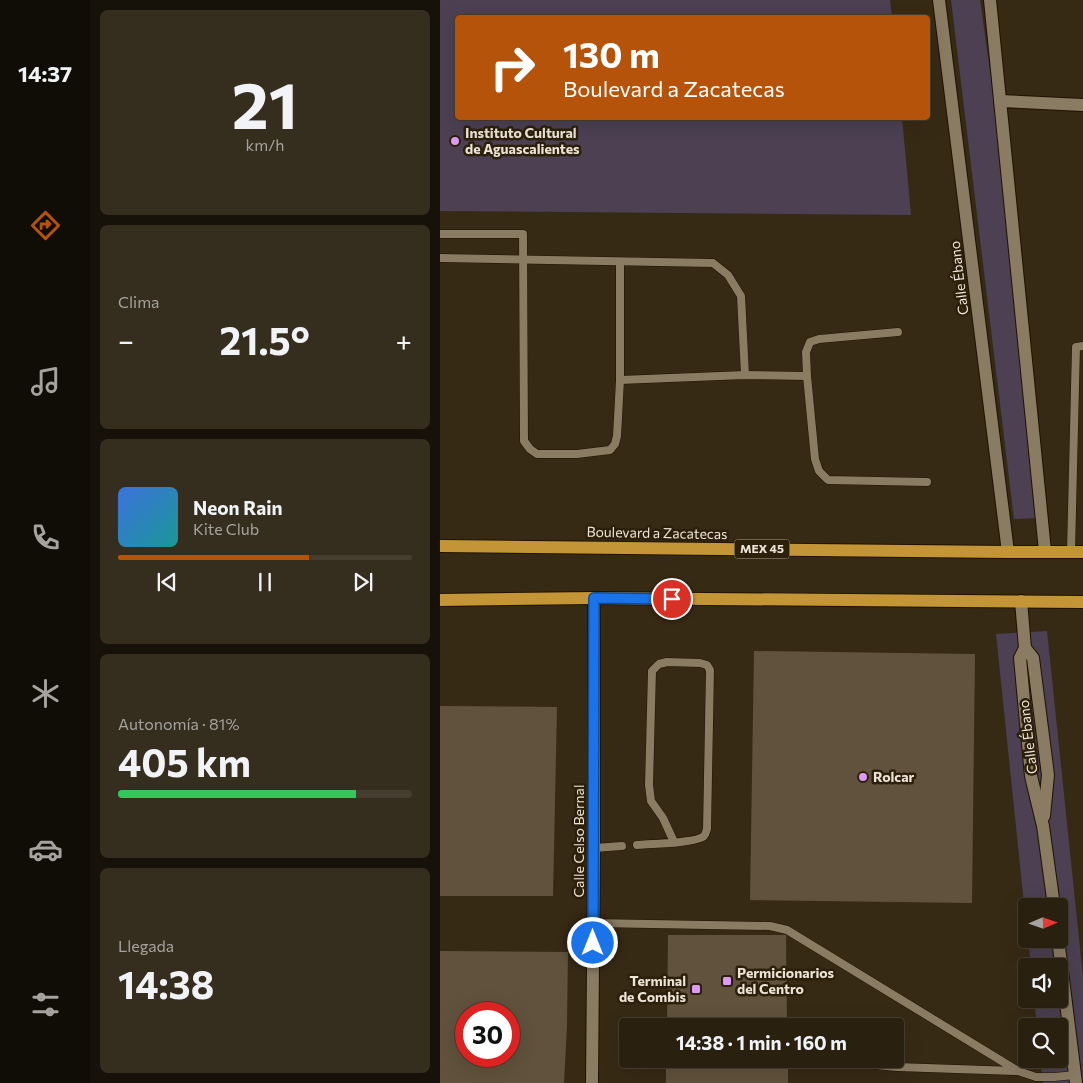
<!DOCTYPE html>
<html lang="es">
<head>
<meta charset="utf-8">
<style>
  body { margin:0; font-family:Commissioner,sans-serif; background:#352d1e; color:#f1f3f6; height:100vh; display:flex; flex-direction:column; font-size:19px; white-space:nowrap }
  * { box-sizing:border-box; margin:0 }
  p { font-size:16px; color:#a5a39f }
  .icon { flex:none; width:28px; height:28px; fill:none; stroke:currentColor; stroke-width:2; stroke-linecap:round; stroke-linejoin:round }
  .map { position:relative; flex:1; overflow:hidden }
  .sheet { display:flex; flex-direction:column; gap:10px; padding:10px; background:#171209; width:350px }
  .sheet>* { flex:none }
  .hud { position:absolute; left:15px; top:15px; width:475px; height:105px; border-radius:5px; box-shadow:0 5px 20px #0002,0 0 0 1px #453e30; background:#b45309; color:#fff; overflow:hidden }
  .needle { width:32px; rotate:88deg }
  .fabs { position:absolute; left:578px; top:898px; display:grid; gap:10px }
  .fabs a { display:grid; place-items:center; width:50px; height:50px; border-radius:5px; background:#292010; box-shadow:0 5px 20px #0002,0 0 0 1px #453e30; font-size:25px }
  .speed { position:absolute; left:15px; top:1002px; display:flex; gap:10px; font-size:25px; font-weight:700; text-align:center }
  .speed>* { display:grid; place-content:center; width:65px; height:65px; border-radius:50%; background:#292010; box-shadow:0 5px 20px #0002,0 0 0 1px #453e30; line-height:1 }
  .speed .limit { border:8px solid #d22; background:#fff; color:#111 }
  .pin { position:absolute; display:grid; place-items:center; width:42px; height:42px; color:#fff; margin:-21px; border:2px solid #fff; border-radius:50%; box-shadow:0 1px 5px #0007 }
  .me { position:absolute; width:55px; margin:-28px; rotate:0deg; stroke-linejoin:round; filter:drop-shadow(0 0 4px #0008) }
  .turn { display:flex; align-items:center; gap:18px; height:105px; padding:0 25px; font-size:22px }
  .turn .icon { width:65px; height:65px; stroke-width:2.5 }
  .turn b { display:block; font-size:35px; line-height:42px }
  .big { font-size:38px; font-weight:700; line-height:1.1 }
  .sheet .widget { flex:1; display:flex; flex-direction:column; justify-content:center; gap:8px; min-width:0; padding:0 18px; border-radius:8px; background:#352d1e }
  .sheet .dial { align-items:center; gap:0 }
  .dial b { font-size:65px; line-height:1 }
  .song { display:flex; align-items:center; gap:15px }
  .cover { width:60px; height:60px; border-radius:8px; background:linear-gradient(135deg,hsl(220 70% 55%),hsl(180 70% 35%)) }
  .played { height:5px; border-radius:2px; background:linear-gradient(90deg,#b45309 65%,#453e30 65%) }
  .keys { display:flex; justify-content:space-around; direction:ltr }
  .heat { display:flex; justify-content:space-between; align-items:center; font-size:28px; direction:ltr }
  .charge { height:8px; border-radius:4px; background:linear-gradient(90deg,#34c759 81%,#453e30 0) }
  .trip { position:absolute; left:179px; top:1018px; width:285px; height:50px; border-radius:5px; background:#292010; box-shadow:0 5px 20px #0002,0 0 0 1px #453e30; font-weight:700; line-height:50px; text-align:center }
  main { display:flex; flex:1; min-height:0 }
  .dock { display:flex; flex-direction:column; width:90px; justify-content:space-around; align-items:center; background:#100d06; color:#a5a39f }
  .dock .icon { width:35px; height:35px }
  .dock .on { color:#b45309 }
  .dock b { font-size:22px; color:#f1f3f6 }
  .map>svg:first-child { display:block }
</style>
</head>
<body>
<main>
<nav class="dock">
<b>14:37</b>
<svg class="icon on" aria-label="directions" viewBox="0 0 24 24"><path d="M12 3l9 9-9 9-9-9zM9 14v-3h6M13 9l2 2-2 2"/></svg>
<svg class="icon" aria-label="music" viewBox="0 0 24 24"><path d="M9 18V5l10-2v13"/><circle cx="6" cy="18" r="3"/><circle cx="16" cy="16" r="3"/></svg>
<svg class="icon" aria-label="phone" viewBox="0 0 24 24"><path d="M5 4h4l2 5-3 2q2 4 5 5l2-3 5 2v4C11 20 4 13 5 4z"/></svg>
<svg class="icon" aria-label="climate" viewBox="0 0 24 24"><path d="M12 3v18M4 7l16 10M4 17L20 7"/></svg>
<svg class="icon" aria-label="car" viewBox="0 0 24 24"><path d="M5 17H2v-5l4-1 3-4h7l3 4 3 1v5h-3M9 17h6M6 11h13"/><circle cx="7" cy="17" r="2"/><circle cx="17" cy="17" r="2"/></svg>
<svg class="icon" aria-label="filters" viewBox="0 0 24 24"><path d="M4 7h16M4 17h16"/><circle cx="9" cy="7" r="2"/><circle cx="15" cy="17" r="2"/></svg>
</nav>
<section class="sheet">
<div class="widget dial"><b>21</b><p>km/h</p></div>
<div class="widget"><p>Clima</p>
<div class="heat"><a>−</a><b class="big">21.5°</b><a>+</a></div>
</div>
<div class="widget">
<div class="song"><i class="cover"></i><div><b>Neon Rain</b><p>Kite Club</p></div></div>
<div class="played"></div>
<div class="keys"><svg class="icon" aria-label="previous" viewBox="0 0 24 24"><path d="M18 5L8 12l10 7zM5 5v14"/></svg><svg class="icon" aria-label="pause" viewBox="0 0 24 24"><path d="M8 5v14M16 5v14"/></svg><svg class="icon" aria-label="next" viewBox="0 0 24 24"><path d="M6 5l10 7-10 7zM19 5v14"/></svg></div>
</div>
<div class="widget"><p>Autonomía · 81%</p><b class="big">405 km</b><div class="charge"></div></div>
<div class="widget"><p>Llegada</p><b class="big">14:38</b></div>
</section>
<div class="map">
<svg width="643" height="1083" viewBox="0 0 643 1083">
  <rect width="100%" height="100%" fill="#372a15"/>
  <!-- green -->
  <g fill="#4c4052">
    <path d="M0 0H450L452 17 18 18V118H462L471 215 0 211Z"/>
    <path d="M511 0H540L554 99 596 518 574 519Z"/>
    <path d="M607 631 643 977V1083H603L600 1059H619V1026H597L594 999H619V966H591L588 939H619V906H586V923L556 634Z"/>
  </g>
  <!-- building -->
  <g fill="#60523c" fill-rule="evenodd">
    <path d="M314 651 535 654 532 903 310 900Z"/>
    <path d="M0 706 117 707 113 896H0Z"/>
    <path d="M228 935H346L347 1026H227Z"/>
    <path d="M0 951 128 952 127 1026 124 1083H0ZM26 1014H69V1056H26Z"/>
    <rect x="226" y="1059" width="122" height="24"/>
  </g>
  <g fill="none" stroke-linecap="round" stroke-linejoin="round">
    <defs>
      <g id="service">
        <path d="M0 234H83L84 441 90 449 97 454H137L170 450 175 444 177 436 180 380V262"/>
        <path d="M0 258 273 263 288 275 301 296 305 375"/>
        <path d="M458 332 379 339 370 342 366 352 367 376 375 459 379 471 388 480 487 482"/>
        <path d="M180 380 305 375 367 376"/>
        <path d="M631 551 636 347 643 346"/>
        <path d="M197 845C208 844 257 843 264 836 266 834 266 831 267 829L270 670 267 665 260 663 227 662 219 664 212 671 209 785 211 801 223 818 234 842"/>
        <path d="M154 848 182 846"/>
        <path d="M154 923 330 926 347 930 578 1071 596 1077H614L635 1075"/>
        <path d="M375 1059 457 1067 575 1071"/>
      </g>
      <g id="minor">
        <path d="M560 101 643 105"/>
        <path d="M581 601 585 648 580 658 591 776 603 826 614 906"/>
        <path d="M585 648 593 658 608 775 604 816"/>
        <path d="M618 939 636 1083"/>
        <path d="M152 1083 154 848V598"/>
      </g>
      <g id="tertiary">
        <path d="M499 0 568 552"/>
        <path d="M550 0 605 551"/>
      </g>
      <g id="primary">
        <path d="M0 546 568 552H643"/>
        <path d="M0 600 154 598 643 602"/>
      </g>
    </defs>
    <!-- service casing -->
    <use href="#service" stroke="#1e1201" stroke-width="9"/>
    <!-- minor casing -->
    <use href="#minor" stroke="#1e1201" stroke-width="14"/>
    <!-- tertiary casing -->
    <use href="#tertiary" stroke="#1e1201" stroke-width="14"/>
    <!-- primary casing -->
    <use href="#primary" stroke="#1e1201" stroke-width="14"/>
    <!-- service -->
    <use href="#service" stroke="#8a7b63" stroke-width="8"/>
    <!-- minor -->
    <use href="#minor" stroke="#8a7b63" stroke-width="12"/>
    <!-- tertiary -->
    <use href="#tertiary" stroke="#8a7b63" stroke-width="12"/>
    <!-- primary -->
    <use href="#primary" stroke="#c49536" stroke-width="12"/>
  </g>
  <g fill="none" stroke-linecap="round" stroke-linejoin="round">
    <defs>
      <path id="route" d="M153 943 154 598 232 599"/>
    </defs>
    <!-- route casing -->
    <use href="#route" stroke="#114b97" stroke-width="12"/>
    <!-- route -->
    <use href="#route" stroke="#1a73e8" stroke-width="9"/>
  </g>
  <!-- markers -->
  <g fill="#da9af6" stroke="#2d200b" stroke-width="2">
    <circle cx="15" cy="141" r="5"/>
    <circle cx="423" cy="777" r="5"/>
    <rect x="282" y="976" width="10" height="10" rx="2.5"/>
    <rect x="251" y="984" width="10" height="10" rx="2.5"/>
  </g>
  <g text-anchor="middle" stroke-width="5" stroke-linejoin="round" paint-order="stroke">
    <!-- shield labels -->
    <rect fill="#2d200b" stroke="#b3a99a" stroke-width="1" x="294.5" y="539.5" width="55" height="19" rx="4"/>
    <g font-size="12" font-weight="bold" fill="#ece4d7">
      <text x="322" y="553">MEX 45</text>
    </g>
    <!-- poi labels -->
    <g font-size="14" font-weight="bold" fill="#ece4d7" stroke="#2d200b" text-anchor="start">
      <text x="25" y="138">Instituto Cultural<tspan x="25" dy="16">de Aguascalientes</tspan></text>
      <text x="433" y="782">Rolcar</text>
      <text x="297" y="978">Permicionarios<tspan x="297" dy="16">del Centro</tspan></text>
      <text x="246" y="986" text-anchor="end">Terminal<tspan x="246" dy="16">de Combis</tspan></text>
    </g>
    <!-- street labels -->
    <g font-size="14" fill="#ece4d7" stroke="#2d200b">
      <text transform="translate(519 278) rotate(-97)" y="5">Calle Ébano</text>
      <text transform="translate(217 533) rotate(1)" y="5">Boulevard a Zacatecas</text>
      <text transform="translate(588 737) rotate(-97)" y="5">Calle Ébano</text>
      <text transform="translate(139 841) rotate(-90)" y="5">Calle Celso Bernal</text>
    </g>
  </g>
</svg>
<div class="fabs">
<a><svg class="needle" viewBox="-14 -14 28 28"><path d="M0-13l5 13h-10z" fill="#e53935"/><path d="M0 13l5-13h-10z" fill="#a5a39f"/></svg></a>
<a><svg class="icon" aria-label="sound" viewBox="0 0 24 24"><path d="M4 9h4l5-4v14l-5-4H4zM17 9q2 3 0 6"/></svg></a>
<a><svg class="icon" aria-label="search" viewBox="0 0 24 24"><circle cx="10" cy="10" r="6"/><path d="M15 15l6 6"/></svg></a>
</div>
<div class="speed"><div class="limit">30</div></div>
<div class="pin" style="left:232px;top:599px;background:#d93025"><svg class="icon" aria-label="arrive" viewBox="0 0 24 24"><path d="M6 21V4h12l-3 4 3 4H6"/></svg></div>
<svg class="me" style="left:153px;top:943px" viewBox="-20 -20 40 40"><circle r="17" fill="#1a73e8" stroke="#fff" stroke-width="3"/><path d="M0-11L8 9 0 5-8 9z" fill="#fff"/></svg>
<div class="trip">14:38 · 1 min · 160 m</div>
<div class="hud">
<div class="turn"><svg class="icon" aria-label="right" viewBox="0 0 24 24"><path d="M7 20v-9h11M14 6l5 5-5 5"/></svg><div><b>130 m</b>Boulevard a Zacatecas</div></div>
</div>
</div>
</main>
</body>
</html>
